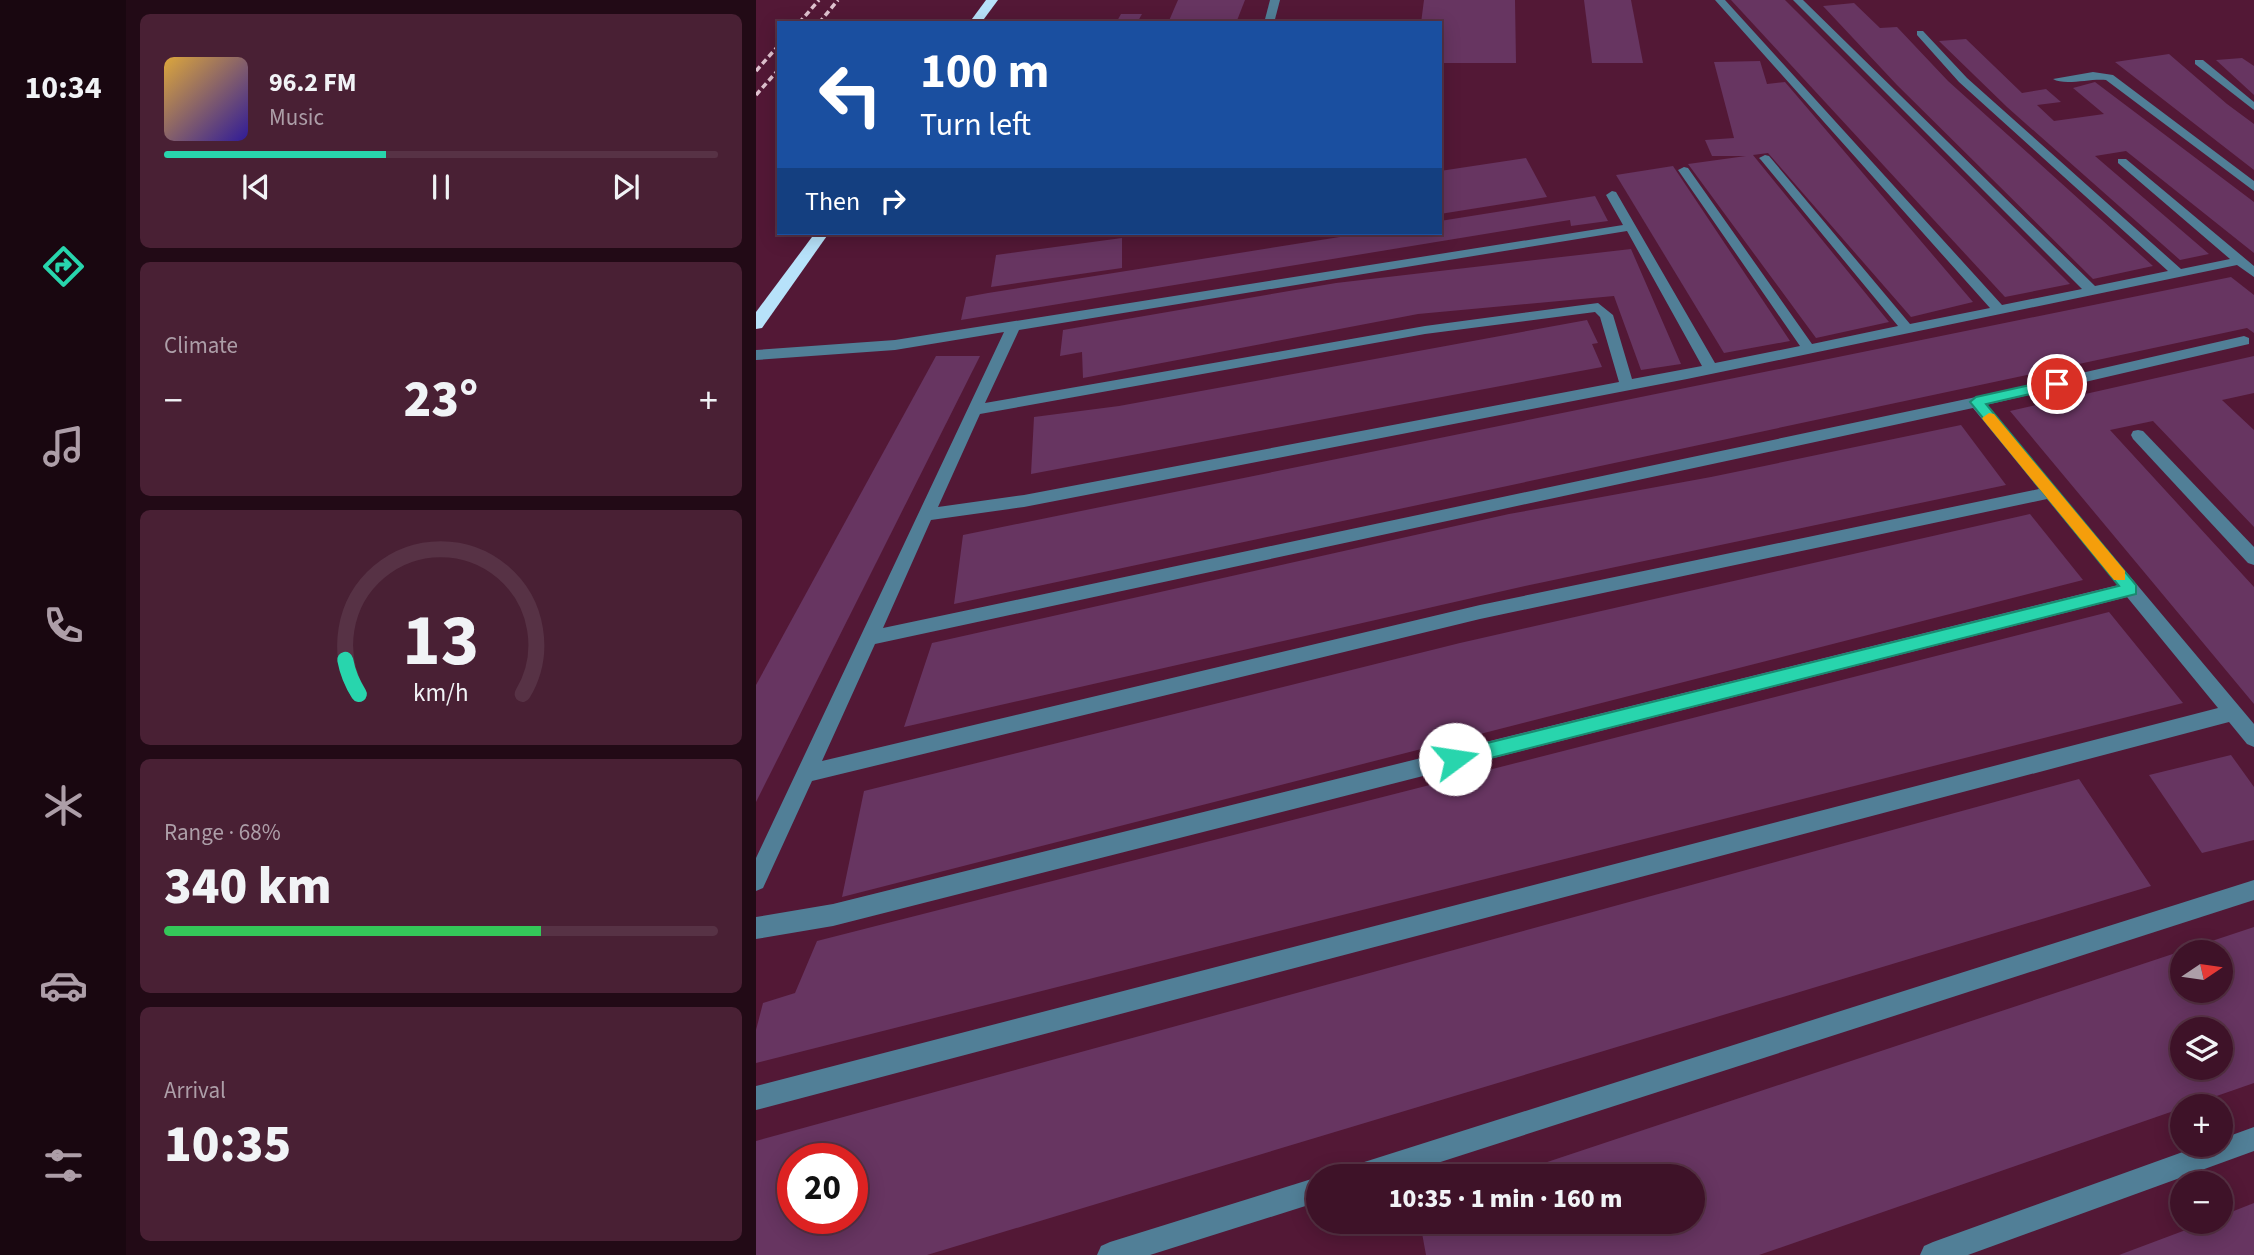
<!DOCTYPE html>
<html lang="en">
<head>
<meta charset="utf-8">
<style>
  body { margin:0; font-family:"Source Sans 3",sans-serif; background:#492034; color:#f1f3f6; height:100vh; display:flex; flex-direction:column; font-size:26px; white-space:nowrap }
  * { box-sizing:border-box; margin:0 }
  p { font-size:23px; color:#ad9ea8 }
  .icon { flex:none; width:38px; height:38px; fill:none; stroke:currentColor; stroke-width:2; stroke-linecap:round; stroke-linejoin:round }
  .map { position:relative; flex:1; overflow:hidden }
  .drawer { display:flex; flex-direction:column; gap:14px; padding:14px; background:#220a16; width:630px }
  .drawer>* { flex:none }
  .banner { position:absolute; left:21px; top:21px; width:665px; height:214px; border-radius:0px; box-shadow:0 4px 18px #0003,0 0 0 2px #573245; background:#1a4fa0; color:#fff; overflow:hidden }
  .needle { width:46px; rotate:77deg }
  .tools { position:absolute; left:1414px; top:940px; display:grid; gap:14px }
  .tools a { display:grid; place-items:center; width:63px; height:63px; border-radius:50%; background:#3e1228; box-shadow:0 4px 18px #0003,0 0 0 2px #573245; font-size:35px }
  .speed { position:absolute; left:21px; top:1143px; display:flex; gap:14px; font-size:35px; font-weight:700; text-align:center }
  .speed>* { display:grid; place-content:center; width:91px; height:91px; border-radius:50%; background:#3e1228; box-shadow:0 4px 18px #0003,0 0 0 2px #573245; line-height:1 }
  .speed .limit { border:10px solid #d22; background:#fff; color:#111 }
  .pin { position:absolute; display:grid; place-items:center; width:60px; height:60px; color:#fff; margin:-30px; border:4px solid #fff; border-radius:50%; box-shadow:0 2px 7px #0007 }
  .me { position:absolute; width:77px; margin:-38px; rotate:76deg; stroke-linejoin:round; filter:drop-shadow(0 0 5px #0008) }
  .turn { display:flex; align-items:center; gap:24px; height:147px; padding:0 28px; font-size:32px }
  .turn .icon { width:91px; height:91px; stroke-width:2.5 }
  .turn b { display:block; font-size:49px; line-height:60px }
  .then { display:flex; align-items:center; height:66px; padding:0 28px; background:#0003; gap:14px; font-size:26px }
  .big { font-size:52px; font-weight:800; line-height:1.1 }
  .drawer .widget { flex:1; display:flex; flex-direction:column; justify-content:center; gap:10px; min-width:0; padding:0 24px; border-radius:10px; background:#492034 }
  .drawer .dial { align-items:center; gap:0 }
  .dial svg { height:182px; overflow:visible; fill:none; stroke:#573245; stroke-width:7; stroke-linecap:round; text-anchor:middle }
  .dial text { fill:#f1f3f6; stroke:none }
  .song { display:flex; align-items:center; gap:21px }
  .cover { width:84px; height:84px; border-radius:10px; background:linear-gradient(135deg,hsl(40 70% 55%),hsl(250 70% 35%)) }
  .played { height:7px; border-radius:4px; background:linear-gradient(90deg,#28d5ad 40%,#573245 40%) }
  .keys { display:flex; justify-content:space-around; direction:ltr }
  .heat { display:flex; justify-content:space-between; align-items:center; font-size:38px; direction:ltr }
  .charge { height:10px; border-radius:5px; background:linear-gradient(90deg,#34c759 68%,#573245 0) }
  .trip { position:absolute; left:550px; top:1164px; width:399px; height:70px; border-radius:35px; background:#3e1228; box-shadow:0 4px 18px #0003,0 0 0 2px #573245; font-weight:800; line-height:70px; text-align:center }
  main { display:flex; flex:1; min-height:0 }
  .tabs { display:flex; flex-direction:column; width:126px; justify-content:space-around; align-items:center; background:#190710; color:#ad9ea8 }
  .tabs .icon { width:49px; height:49px }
  .tabs .selected { color:#28d5ad }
  .tabs b { font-size:32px; color:#f1f3f6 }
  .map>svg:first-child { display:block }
</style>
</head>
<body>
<main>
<nav class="tabs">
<b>10:34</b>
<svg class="icon selected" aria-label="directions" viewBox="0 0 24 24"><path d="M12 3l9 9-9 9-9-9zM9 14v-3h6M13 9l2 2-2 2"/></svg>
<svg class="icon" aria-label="music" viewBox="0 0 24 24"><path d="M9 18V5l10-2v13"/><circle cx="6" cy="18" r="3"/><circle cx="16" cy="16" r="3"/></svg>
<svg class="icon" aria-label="phone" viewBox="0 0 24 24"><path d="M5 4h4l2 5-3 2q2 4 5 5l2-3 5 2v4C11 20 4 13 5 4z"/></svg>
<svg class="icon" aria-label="climate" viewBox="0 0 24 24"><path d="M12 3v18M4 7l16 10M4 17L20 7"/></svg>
<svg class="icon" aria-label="car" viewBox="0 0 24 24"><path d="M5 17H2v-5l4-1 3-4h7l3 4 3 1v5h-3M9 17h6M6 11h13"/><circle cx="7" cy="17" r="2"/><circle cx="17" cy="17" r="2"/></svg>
<svg class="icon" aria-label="filters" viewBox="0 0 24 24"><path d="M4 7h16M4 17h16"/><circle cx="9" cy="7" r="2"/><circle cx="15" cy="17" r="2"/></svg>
</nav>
<section class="drawer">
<div class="widget">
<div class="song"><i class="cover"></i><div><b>96.2 FM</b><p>Music</p></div></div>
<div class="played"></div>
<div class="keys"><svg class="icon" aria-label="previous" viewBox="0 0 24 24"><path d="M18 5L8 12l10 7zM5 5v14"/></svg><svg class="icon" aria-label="pause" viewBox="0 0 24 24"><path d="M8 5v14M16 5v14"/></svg><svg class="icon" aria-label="next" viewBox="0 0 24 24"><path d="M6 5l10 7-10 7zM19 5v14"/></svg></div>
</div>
<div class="widget"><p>Climate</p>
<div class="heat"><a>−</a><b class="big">23°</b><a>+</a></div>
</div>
<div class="widget dial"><svg viewBox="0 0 100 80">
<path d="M14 69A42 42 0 1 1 86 69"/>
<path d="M14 69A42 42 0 0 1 8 54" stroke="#28d5ad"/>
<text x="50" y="56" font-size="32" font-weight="700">13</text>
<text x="50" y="72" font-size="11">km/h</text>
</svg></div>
<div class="widget"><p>Range · 68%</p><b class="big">340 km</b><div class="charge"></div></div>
<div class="widget"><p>Arrival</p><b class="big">10:35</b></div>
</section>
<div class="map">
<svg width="1498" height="1255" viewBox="0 0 1498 1255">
  <rect width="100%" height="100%" fill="#531836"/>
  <!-- building -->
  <g fill="#673561" fill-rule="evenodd">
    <path d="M422 0H489L480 23H412Z"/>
    <path d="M668 0H759L760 63H684V23H665Z"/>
    <path d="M828 0H875L887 63H836Z"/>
    <path d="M975 0H1029L1314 284 1249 297Z"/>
    <path d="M1098 3 1124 28 1141 27 1192 81 1397 266 1337 279 1141 85 1067 6Z"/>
    <path d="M365 14H386L381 23H360Z"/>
    <path d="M1210 39 1266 93 1290 89 1305 102 1281 105 1298 121 1348 114 1317 88 1339 82 1498 202V253L1370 151 1339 156 1453 254 1424 260 1251 107 1183 41Z"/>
    <path d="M1413 54 1471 104 1498 124V170L1359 62Z"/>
    <path d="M1486 58 1498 66V95L1460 60Z"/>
    <path d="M1004 61 1011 84 1029 82 1217 302 1155 317 1012 153 997 155 1133 322 1060 338 932 164 990 156H956L949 140 978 138 958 62Z"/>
    <path d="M770 158 791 197 684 214V171Z"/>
    <path d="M917 166 1034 341 968 353 860 175Z"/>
    <path d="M839 196 852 221 815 226 814 220 205 320 210 297 232 293 609 233H684V221Z"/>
    <path d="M366 238V268L235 287 240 255Z"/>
    <path d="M875 249 925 364 885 370 858 296 662 314 327 378 326 352 304 356 307 330 580 283Z"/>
    <path d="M1475 277 1498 295V333L1491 328 198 604 207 535Z"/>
    <path d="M831 320 842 343 836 344 846 367 275 474 278 417 363 406Z"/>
    <path d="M180 356H224L0 802V685Z"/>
    <path d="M1498 356V393L1466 400 1498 430V527L1397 421 1354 430 1498 587V704L1254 411Z"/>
    <path d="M1205 425 1250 485 769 586 148 727 176 643 753 514 955 477Z"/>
    <path d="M1274 514 1327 580 86 897 108 791 704 643Z"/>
    <path d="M1353 612 1427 703 0 1063V1030L7 1003 39 993 61 941Z"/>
    <path d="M1475 755 1498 787V840L1446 853 1393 775Z"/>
    <path d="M1323 779 1395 886 171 1255H0V1141ZM37 1158H96V1218H37Z"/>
    <path d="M1498 927V1083L1003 1255H670L664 1222H936V1176H749ZM1426 952H1465V990H1426ZM1426 1029H1465V1068H1426Z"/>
    <path d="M1498 1203V1255H1363L1451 1222H1465V1216Z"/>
  </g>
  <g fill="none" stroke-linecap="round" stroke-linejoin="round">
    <!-- minor -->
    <g fill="#517f97" fill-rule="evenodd">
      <path d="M514 0H524L518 23H508Z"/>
      <path d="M959 0H969L1246 305 1326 289 1037 0H1047L1339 286 1412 271 1203 82 1161 35V31H1167L1211 78 1425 269 1474 259 1362 163V159H1370L1498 266V277L1481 265 931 379 268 507 175 520 127 628 1220 397 1488 336 1493 338V344L1230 405 1498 724V747L1491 744 1473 722 0 1110V1086L1462 708 1371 597 77 926 0 939V917L77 904 1362 585 1291 499 724 619 56 781 7 888 0 891V858L248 332 139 350 0 360V350L139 340 867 225 850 195 856 191 860 192 959 363 1044 346 922 170 928 167 932 168 1056 344 1142 326 1005 160 1003 158 1009 155 1013 156 1154 324 1234 308ZM871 231 946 366 876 379 857 315 842 303 669 326 229 403 263 330ZM839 312 844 317 863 382 268 495 182 507 224 414 669 334ZM1217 408 1283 489 724 605 66 761 119 644Z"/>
      <path d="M1439 60H1447L1498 102V110L1439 64Z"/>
      <path d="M1337 72 1357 75 1498 181V191L1350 80C1335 78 1309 86 1297 79Z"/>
      <path d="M1382 430 1387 431 1498 547V565L1492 563 1377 439 1375 435 1377 431Z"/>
      <path d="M1498 880V900L641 1176H590L593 1167 602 1164Z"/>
      <path d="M1498 1127V1151L1212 1255H1164L1168 1246 1177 1242 1449 1144H1465V1139Z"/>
      <path d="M562 1177V1202L394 1255H341L345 1246 354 1242Z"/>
    </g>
    <!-- highway -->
    <g fill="#b7e2fa" fill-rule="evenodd">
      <path d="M230 0H242L225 23H213Z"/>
      <path d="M59 233H73L6 328 0 329V312Z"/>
    </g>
    <!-- rail -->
    <g stroke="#dfc2cf" stroke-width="3.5" stroke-dasharray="6 3.5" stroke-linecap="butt">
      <path d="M43 23 63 0"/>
      <path d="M63 23 82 0"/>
      <path d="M0 71 23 45"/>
      <path d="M0 95 23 69"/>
    </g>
  </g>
  <!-- route -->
  <path fill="#28d5ad" stroke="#1a8a70" stroke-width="2" d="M1301 379 1305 381V387L1230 404 1380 585V594L699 767 693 765 690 759 693 753 699 751 1363 586 1214 402 1220 397Z"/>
  <!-- slow -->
  <path fill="#f59e0b" d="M1233 413 1238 414 1369 571V580H1358L1228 421 1226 418Z"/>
</svg>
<div class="tools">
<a><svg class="needle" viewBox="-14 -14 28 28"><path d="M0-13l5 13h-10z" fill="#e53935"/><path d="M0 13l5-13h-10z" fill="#ad9ea8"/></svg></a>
<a><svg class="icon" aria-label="layers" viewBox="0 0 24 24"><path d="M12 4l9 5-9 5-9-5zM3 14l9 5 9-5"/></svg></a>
<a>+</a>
<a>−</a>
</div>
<div class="speed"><div class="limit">20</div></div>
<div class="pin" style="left:1301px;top:384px;background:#d93025"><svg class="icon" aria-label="arrive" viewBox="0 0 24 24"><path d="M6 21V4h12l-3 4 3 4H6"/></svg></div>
<svg class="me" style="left:699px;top:759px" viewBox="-20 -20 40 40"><circle r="19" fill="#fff"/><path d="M0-13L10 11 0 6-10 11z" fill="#28d5ad"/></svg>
<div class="trip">10:35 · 1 min · 160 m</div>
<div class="banner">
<div class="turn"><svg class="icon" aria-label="left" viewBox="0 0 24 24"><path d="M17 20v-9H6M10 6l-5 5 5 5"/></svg><div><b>100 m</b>Turn left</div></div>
<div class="then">Then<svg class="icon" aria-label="right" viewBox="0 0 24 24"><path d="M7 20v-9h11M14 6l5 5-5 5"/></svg></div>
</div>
</div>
</main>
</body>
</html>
